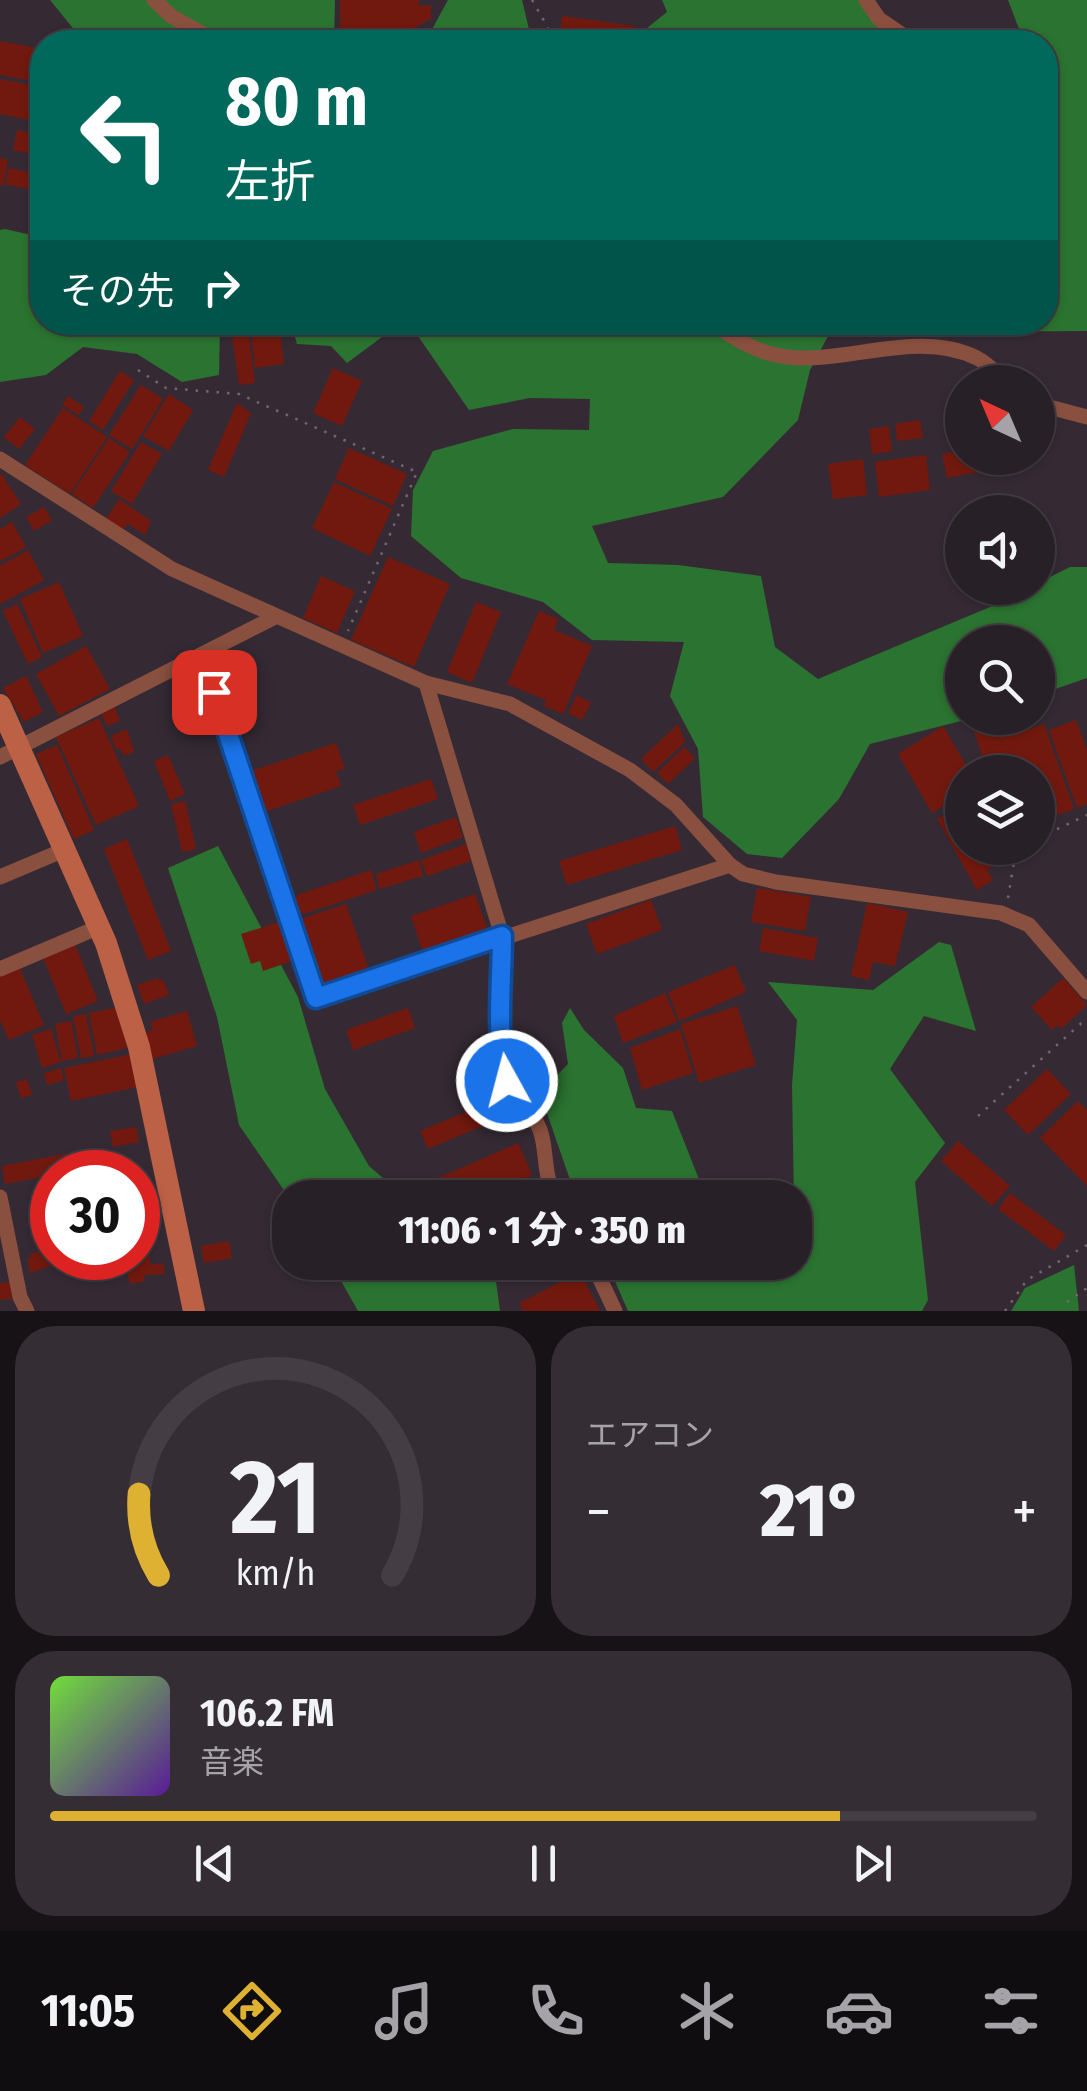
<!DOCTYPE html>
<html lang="ja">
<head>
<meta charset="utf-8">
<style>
  body { margin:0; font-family:"Fira Sans Condensed","Noto Sans JP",sans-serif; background:#342d33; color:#f1f3f6; height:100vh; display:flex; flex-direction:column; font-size:38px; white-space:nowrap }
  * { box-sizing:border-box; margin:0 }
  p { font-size:32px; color:#a5a3a7 }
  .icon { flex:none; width:55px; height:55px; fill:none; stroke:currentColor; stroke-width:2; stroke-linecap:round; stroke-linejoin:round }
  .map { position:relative; height:1311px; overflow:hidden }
  .drawer { display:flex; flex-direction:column; gap:15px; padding:15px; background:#161215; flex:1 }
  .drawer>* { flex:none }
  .banner { position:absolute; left:30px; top:30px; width:1028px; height:305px; border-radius:40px; box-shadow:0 2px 8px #0004,0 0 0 2px #443e44; background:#00695c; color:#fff; overflow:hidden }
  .needle { width:65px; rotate:316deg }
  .controls { position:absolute; left:945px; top:365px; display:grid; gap:20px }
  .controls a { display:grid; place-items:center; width:110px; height:110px; border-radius:50%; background:#282027; box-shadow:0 2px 8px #0004,0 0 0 2px #443e44; font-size:50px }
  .speed { position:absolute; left:30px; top:1150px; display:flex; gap:20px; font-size:50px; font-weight:700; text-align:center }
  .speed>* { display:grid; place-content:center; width:130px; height:130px; border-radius:50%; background:#282027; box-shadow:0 2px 8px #0004,0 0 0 2px #443e44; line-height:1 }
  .speed .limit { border:15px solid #d22; background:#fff; color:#111 }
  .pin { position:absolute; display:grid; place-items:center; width:85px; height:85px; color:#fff; margin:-42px; border-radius:20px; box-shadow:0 5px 15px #0006 }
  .me { position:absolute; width:110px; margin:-55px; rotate:353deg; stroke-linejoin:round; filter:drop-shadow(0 0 8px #0008) }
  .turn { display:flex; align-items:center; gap:35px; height:210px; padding:0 30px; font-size:45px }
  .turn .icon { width:130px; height:130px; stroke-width:2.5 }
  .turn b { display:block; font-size:70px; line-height:85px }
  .then { display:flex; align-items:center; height:95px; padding:0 30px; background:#0003; gap:20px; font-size:38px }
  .big { font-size:75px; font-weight:800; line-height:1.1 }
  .drawer .widget { flex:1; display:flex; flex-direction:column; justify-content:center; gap:15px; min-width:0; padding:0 35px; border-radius:40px; background:#342d33 }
  .drawer .dial { align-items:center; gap:0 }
  .dial svg { height:260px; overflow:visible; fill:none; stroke:#443e44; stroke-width:7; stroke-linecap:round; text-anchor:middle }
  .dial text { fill:#f1f3f6; stroke:none }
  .song { display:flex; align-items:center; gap:30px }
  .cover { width:120px; height:120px; border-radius:15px; background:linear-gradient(135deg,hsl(100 70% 55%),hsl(270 70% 35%)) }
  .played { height:10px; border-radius:5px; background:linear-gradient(90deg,#deb133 80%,#443e44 80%) }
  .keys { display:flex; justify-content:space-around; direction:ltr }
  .heat { display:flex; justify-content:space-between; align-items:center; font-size:55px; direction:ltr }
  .drawer .tiles { flex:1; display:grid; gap:15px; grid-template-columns:1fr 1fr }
  .widget:last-child { grid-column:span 2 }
  .trip { position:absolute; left:272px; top:1180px; width:540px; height:100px; border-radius:40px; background:#282027; box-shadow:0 2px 8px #0004,0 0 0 2px #443e44; font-weight:800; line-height:100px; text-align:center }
  .menu { display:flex; height:160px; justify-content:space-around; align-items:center; background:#100d10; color:#a5a3a7 }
  .menu .icon { width:70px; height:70px }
  .menu .selected { color:#deb133 }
  .menu b { font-size:45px; color:#f1f3f6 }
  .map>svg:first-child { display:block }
</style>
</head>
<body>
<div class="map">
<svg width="1087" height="1311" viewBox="0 0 1087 1311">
  <rect width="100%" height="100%" fill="#352a34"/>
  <!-- forest -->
  <g fill="#2b7330">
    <path d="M50 0H335L334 42H425L448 0H522L532 42H80L81 38Z"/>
    <path d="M662 0H860L904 42H636L637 36 667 12Z"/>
    <path d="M1008 0H1087V331L933 332 921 323 1045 322V42H1024Z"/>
    <path d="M5 229 40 237 42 234V322L220 323 219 375 182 382 137 354 83 347 46 375 0 382V230Z"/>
    <path d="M291 323V322L401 323 347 363 331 346 297 344Z"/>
    <path d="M409 323H835L810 370 798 420 723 497 592 526 608 563 678 565 761 576 775 647 818 679 990 607 1029 588H1038V583L1070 567H1087V678L1038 695V642H962V718H973L870 744 839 799 782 858 747 854 703 817 698 749 670 696 684 642 592 640 543 602 461 578 411 536 413 490 433 451 513 429 589 430 590 399 530 398 469 410Z"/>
    <path d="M218 846 298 997 325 1089 369 1166 405 1197 290 1199 239 1125 217 1017 168 868Z"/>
    <path d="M939 942 951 945 976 1031 924 1016 890 1069 945 1143 915 1182 928 1300 922 1311H628L607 1263 795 1262 792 1085 797 1020 768 982 873 990Z"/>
    <path d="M570 1008 584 1030 623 1068 636 1108 672 1111 706 1197H576L540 1093 568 1064 562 1023Z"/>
    <path d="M331 1263H481L495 1274 500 1311H358Z"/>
    <path d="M1074 1265 1079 1311H1011L1025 1288Z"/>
  </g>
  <!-- building -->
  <g fill="#71190e">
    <path d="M340 0H419V6L431 5V19L397 37H340Z"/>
    <path d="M562 16 635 26 632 42 560 33Z"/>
    <path d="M0 41 42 49V83L0 75Z"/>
    <path d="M0 79 36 86 29 120 0 114Z"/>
    <path d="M41 85H42V122L34 121Z"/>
    <path d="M17 130 42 135V156L13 150Z"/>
    <path d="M0 158 8 160 3 186 0 185Z"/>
    <path d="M9 168 42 175V192L5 184Z"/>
    <path d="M230 322H247L255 383 239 385Z"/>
    <path d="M250 322H279L284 364 255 368Z"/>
    <path d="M333 368 362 381 342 426 313 413Z"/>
    <path d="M120 371 134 380 103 430 89 421Z"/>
    <path d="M141 385 163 399 132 449 109 435Z"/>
    <path d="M169 394 193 410 169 451 143 436Z"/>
    <path d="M68 396 84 407 79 415 62 405Z"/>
    <path d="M237 403 251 413 224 477 208 470Z"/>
    <path d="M63 408 107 437 70 494 25 465Z"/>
    <path d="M20 417 35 429 19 449 4 437Z"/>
    <path d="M920 420 923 438 897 441 895 424Z"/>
    <path d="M889 426 892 451 872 454 869 429Z"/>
    <path d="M109 438 130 452 93 508 72 494Z"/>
    <path d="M141 442 162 454 132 504 111 491Z"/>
    <path d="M349 448 407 474 393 506 335 479Z"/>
    <path d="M962 450V458H1000L1002 468 947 478 942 454Z"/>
    <path d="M926 455 930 490 879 497 875 462Z"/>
    <path d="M863 459 867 495 833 499 828 464Z"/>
    <path d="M0 472 21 504 0 518Z"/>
    <path d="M334 482 392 509 370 556 312 528Z"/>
    <path d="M119 499 151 521 145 535 128 524 123 529 106 519Z"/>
    <path d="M44 507 52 520 34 531 26 517Z"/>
    <path d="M12 522 26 547 0 562V529Z"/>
    <path d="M28 550 44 580 0 604V566Z"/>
    <path d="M388 557 450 584 414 667 351 640Z"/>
    <path d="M321 576 355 591 337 633 303 618Z"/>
    <path d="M59 582 83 636 43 653 20 599Z"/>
    <path d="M476 602 501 612 472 683 447 672Z"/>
    <path d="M17 604 42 657 28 664 3 611Z"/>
    <path d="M539 611 558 619 554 630 592 646 563 714 544 706 546 700 507 684Z"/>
    <path d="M86 646 110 689 59 716 36 674Z"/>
    <path d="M26 676 43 712 24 722 3 688Z"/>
    <path d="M577 695 591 703 582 720 568 713Z"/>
    <path d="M115 707 120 721 107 726 101 713Z"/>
    <path d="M99 718 139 806 96 825 56 737Z"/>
    <path d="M1005 718 1011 735 1044 724 1074 809 1038 822V772H988L973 729Z"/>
    <path d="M1076 720 1087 750V804L1077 808 1049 730Z"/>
    <path d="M678 724 685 742 653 772 641 759Z"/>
    <path d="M943 726 970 772H962V795L932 813 898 754Z"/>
    <path d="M127 729 134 752 124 756 120 748 116 750 111 736Z"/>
    <path d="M336 743 345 769 336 771 341 786 264 812 251 771Z"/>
    <path d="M57 745 94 830 74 839 36 754Z"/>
    <path d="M684 747 695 758 668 784 657 773Z"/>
    <path d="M168 755 185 794 170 801 154 761Z"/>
    <path d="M431 779 438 799 360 825 353 805Z"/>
    <path d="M185 801 196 849 182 852 171 804Z"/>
    <path d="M962 804V848H995L1003 861 987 870 993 880 977 890 937 819Z"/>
    <path d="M456 817 463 837 421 853 414 832Z"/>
    <path d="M675 826 682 850 567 885 559 861Z"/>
    <path d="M127 839 171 951 148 960 104 849Z"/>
    <path d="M466 844 471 861 427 876 421 860Z"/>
    <path d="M419 860 423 876 380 889 376 874Z"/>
    <path d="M371 870 377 890 300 915 294 896Z"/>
    <path d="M757 888 811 897 805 931 751 922Z"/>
    <path d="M475 894 488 931 423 953 411 916Z"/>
    <path d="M651 900 662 930 597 954 586 924Z"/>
    <path d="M867 903 908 912 895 966 873 962 869 980 851 976Z"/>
    <path d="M346 904 369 970 320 988 297 920Z"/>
    <path d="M279 922 292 961 263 971 260 961 251 964 241 934Z"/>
    <path d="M763 928 818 938 814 961 759 951Z"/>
    <path d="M74 942 98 1001 66 1014 42 955Z"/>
    <path d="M735 965 746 992 679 1021 668 992Z"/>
    <path d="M19 966 44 1025 9 1040 0 1020V974Z"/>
    <path d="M158 978 159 981 163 979 169 995 144 1004 137 985Z"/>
    <path d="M1063 978 1087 1005 1061 1029 1058 1025 1052 1030 1031 1007Z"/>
    <path d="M665 993 677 1022 623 1043 614 1016Z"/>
    <path d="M737 1006 756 1065 699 1083 681 1024Z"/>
    <path d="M119 1007 127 1048 97 1055 89 1013Z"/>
    <path d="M408 1008 415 1028 353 1050 346 1030Z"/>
    <path d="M187 1011 197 1046 149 1060 142 1034 153 1030 150 1022Z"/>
    <path d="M86 1014 94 1056 81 1058 73 1016Z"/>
    <path d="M71 1021 78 1058 62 1061 55 1024Z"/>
    <path d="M51 1029 61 1062 42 1068 32 1035Z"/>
    <path d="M680 1029 693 1073 642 1090 630 1048Z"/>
    <path d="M132 1054 138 1087 71 1101 64 1068Z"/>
    <path d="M61 1068 64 1080 47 1085 44 1073Z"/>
    <path d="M1047 1069 1071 1094 1028 1135 1004 1110Z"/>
    <path d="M27 1079 32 1095 21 1098 16 1082Z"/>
    <path d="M494 1100 502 1118 428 1149 420 1131Z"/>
    <path d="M1078 1101 1087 1110V1186L1040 1138Z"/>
    <path d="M136 1127 139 1142 113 1147 110 1131Z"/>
    <path d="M958 1141 1010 1186 992 1206 941 1161Z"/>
    <path d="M518 1143 532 1175 481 1198H436L429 1182Z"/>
    <path d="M70 1153 73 1171 5 1184 2 1166Z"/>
    <path d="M532 1180 540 1198H493Z"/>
    <path d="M1010 1193 1066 1235 1054 1251 998 1209Z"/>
    <path d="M229 1241 232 1258 204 1263 201 1246Z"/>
    <path d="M50 1249 54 1265 30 1273 27 1259 31 1258 30 1254Z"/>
    <path d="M149 1255 151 1265 163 1263 165 1274 144 1275 145 1281 130 1284 125 1260Z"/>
    <path d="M500 1262H535L508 1277Z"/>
    <path d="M580 1272 600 1311H523L519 1303Z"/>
    <path d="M10 1282 12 1299 0 1300V1283Z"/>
  </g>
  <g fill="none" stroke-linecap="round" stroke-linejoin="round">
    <!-- path -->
    <g stroke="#726871" stroke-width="2.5" stroke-dasharray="2.5 8" stroke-linecap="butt">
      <path d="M532 0 547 26 551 42"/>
      <path d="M138 370 166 388 239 394 417 472 348 631"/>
      <path d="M1038 838 1087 815"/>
      <path d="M1008 898 1015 856 1022 848"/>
      <path d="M978 1116 1087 1018"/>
      <path d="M1067 1302 1087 1288"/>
      <path d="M1005 1311 1027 1280 1087 1245"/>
    </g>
    <!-- street -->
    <g stroke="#8a503f" stroke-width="15">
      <path d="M154 0 171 16 217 42"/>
      <path d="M866 0 879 19 913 42"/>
      <path d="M710 322C734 338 758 354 787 357 848 364 918 329 977 358 988 364 998 374 1007 382"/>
      <path d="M1038 404 1087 417"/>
      <path d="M0 459 172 569 426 683 510 704 630 770 676 805 730 865 743 874 776 882 1001 913 1029 925 1087 992"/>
      <path d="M201 655 316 998 730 865"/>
      <path d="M426 683 502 936V1062C509 1088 530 1104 540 1130 548 1152 542 1176 557 1198"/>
      <path d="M0 757 275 617"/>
      <path d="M0 877 64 850"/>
      <path d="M0 969 99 927"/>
      <path d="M0 1197 20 1297 27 1311"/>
      <path d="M592 1262 615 1311"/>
    </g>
    <!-- secondary -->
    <path stroke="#bc6145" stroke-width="22" d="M0 705 106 943 139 1047 194 1311"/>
  </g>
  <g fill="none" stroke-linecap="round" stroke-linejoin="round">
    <defs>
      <path id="route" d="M214 692 316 998 502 936C502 984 495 1034 507 1081"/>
    </defs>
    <!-- route casing -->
    <use href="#route" stroke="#114b97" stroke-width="25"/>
    <!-- route -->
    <use href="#route" stroke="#1a73e8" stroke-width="18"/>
  </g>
</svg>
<div class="controls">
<a><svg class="needle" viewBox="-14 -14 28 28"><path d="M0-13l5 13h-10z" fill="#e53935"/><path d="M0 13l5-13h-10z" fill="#a5a3a7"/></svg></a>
<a><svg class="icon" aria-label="sound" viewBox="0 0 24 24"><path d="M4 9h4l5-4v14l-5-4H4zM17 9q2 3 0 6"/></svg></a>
<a><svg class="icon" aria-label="search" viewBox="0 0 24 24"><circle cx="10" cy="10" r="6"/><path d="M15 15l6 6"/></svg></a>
<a><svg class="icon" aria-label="layers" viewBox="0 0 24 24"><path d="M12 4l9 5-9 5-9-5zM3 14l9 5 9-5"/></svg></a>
</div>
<div class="speed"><div class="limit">30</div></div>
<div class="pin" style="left:214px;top:692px;background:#d93025"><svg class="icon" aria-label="arrive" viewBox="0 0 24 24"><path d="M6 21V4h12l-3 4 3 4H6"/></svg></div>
<svg class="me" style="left:507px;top:1081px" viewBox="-20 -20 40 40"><circle r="17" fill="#1a73e8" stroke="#fff" stroke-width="3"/><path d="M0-11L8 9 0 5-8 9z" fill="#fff"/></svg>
<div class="trip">11:06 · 1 分 · 350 m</div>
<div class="banner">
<div class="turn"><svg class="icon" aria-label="left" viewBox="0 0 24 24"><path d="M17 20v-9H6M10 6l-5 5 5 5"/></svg><div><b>80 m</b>左折</div></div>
<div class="then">その先<svg class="icon" aria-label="right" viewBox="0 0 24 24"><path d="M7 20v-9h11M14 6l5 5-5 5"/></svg></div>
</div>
</div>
<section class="drawer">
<div class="tiles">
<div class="widget dial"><svg viewBox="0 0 100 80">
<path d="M14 69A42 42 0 1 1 86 69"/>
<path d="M14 69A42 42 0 0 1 8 44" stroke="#deb133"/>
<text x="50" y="56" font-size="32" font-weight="700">21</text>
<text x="50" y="72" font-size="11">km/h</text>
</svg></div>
<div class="widget"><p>エアコン</p>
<div class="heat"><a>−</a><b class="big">21°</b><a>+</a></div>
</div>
<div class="widget">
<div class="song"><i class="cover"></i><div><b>106.2 FM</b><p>音楽</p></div></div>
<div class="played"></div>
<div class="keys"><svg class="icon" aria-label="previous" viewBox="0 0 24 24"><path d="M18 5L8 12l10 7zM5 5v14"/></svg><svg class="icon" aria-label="pause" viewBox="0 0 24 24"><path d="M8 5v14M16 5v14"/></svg><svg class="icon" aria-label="next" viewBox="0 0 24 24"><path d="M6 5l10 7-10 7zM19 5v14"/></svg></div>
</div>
</div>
</section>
<nav class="menu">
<b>11:05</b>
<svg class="icon selected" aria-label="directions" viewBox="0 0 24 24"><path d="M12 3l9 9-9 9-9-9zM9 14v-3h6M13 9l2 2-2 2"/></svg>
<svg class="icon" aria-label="music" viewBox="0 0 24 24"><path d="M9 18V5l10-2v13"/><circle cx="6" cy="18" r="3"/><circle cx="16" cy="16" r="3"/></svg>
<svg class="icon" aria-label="phone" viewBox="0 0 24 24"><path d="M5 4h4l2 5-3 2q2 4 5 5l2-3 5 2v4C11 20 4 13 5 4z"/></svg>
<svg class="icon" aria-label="climate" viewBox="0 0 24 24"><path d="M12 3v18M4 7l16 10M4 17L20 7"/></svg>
<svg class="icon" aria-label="car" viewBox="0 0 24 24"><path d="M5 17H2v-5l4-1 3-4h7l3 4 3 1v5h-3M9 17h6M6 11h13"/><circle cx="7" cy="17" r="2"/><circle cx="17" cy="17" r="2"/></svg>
<svg class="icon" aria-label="filters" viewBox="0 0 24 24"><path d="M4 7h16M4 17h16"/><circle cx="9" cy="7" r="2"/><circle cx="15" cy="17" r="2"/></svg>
</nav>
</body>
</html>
